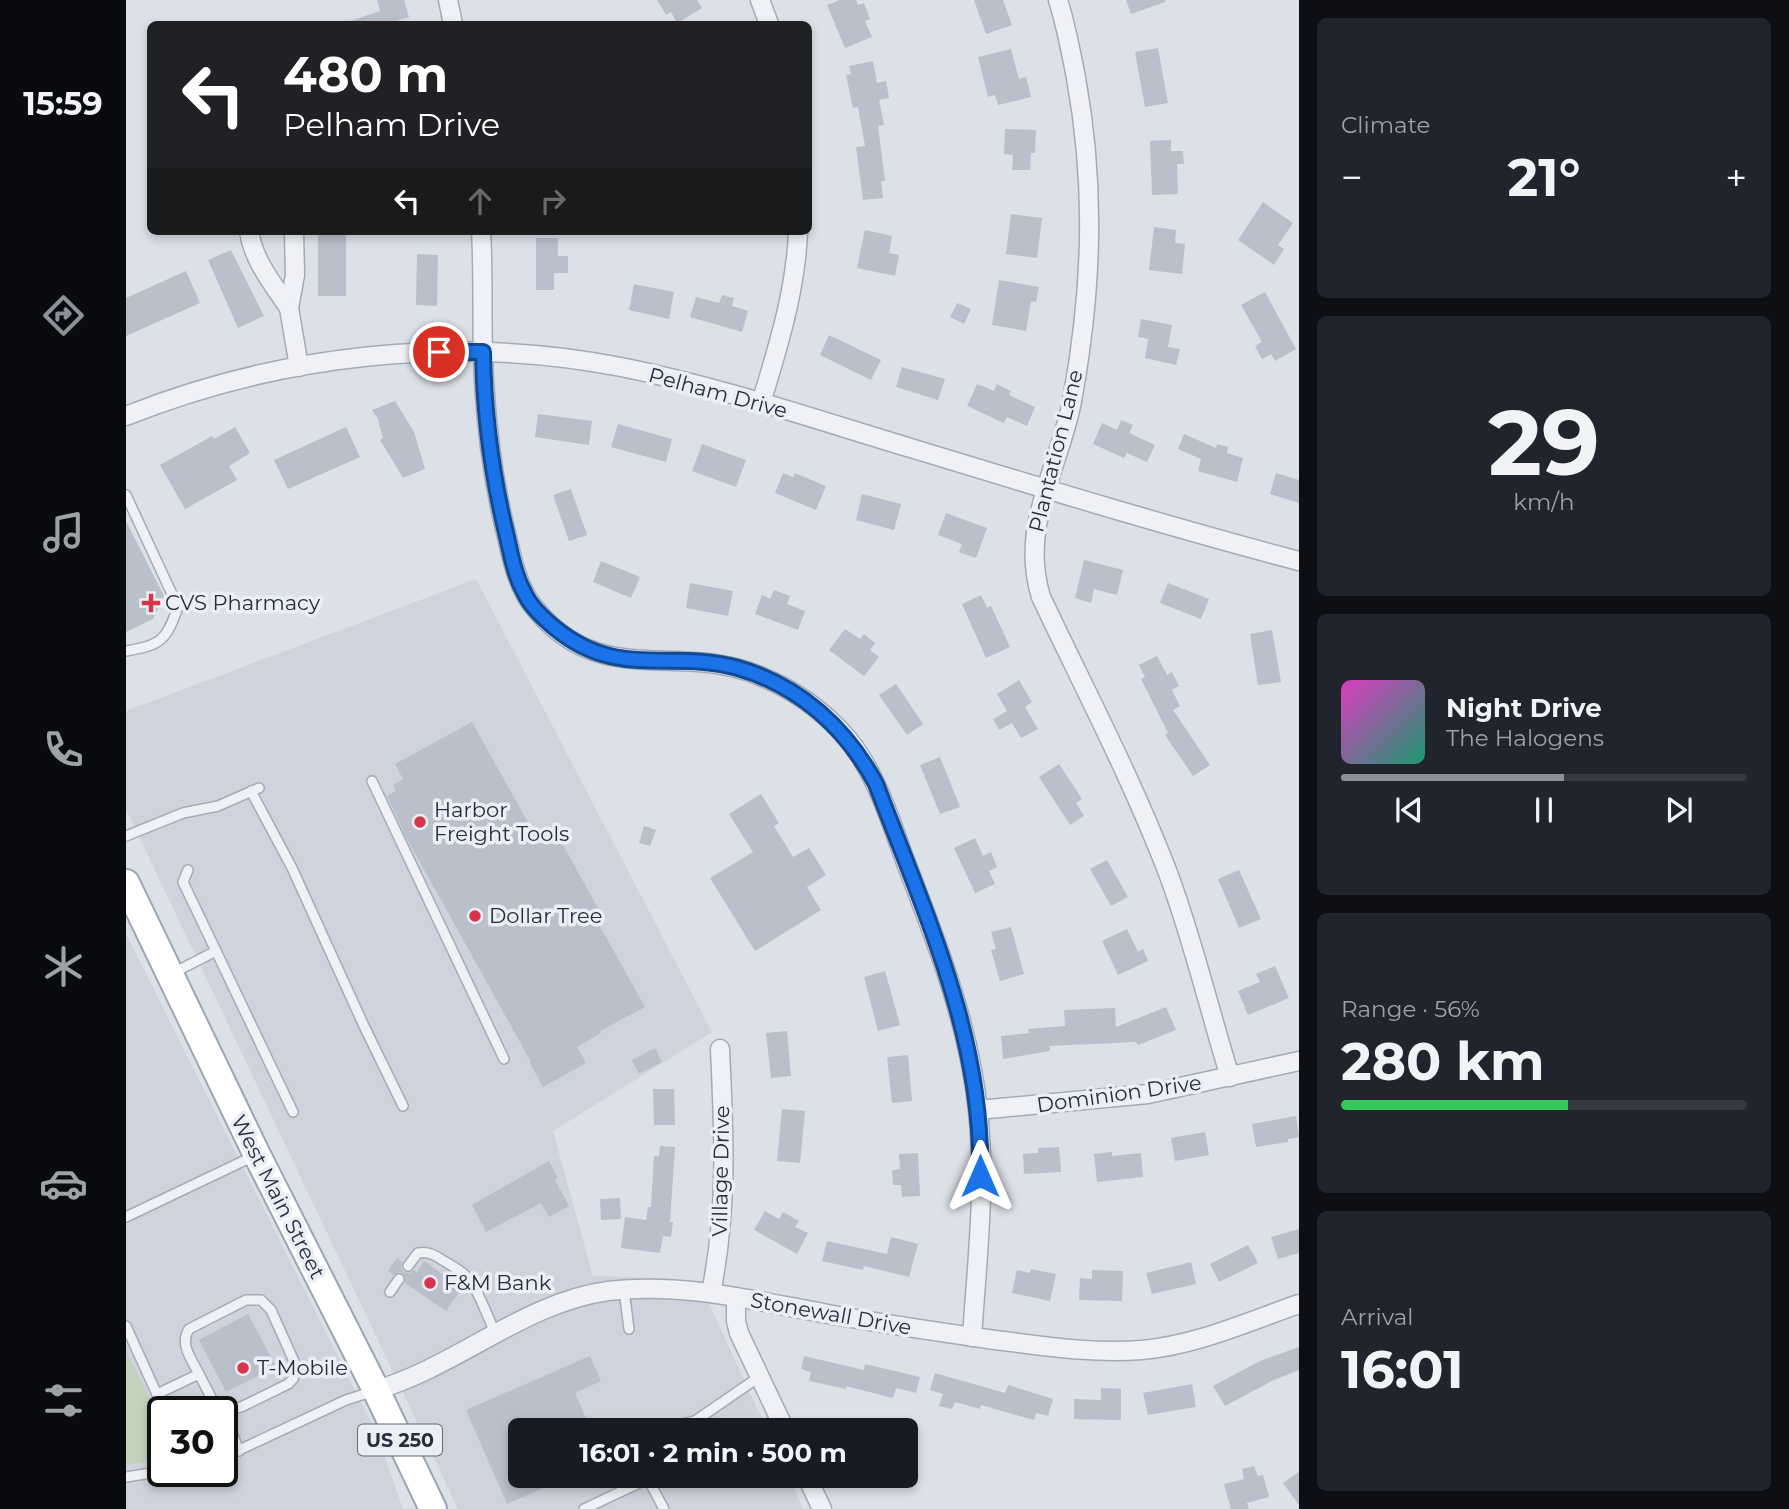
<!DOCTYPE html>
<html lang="en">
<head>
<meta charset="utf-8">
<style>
  body { margin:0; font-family:Montserrat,sans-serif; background:#20242c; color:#f1f3f6; height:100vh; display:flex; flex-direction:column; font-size:26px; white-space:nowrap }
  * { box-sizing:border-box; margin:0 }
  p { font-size:23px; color:#9ea1a6 }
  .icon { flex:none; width:38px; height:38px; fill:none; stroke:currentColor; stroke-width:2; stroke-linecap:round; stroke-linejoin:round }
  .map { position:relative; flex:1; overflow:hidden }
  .panel { display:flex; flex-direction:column; gap:18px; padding:18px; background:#0d0f14; width:490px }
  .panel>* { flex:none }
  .banner { position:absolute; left:21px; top:21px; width:665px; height:214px; border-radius:10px; box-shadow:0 4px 10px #0003; background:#202124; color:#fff; overflow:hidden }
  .speed { position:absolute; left:21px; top:1396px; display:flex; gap:14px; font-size:35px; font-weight:700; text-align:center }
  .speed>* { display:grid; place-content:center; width:91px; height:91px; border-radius:50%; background:#171b24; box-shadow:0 4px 10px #0003; line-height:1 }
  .speed .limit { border:4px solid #111; border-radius:10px; background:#fff; color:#111 }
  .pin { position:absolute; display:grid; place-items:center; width:60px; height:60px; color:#fff; margin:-30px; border:4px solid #fff; border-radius:50%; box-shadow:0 2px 7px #0007 }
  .me { position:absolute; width:77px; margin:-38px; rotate:0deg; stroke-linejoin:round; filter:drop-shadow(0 0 5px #0008) }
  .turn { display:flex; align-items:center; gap:24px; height:147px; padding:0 21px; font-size:32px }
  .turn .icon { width:91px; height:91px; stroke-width:2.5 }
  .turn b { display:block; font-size:49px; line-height:60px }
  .lanes { display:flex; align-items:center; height:66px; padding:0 21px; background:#0003; justify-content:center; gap:35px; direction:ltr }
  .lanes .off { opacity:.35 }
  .big { font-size:52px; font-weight:700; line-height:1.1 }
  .panel .card { flex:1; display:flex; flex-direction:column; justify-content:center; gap:10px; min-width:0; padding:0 24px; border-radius:10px; background:#20242c }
  .panel .dial { align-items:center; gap:0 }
  .dial b { font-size:91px; line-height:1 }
  .song { display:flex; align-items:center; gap:21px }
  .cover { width:84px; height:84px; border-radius:10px; background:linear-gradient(135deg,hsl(310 70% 55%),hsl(160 70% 35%)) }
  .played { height:7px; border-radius:4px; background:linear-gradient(90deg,#8c9099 55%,#363941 55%) }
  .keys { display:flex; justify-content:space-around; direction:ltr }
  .heat { display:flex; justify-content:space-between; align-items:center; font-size:38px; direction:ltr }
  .charge { height:10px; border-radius:5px; background:linear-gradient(90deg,#34c759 56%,#363941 0) }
  .trip { position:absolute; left:382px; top:1418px; width:410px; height:70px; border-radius:10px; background:#171b24; box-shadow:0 4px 10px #0003; font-weight:700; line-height:70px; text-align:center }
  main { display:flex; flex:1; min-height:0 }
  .tabs { display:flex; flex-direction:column; width:126px; justify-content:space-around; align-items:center; background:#090b0e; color:#9ea1a6 }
  .tabs .icon { width:49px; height:49px }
  .tabs .on { color:#8c9099 }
  .tabs b { font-size:32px; color:#f1f3f6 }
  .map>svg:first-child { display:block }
</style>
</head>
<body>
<main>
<nav class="tabs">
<b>15:59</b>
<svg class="icon on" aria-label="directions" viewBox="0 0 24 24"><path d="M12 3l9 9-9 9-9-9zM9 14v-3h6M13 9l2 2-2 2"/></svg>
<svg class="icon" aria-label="music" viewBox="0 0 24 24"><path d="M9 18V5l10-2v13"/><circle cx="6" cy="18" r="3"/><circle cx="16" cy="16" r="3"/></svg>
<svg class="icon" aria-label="phone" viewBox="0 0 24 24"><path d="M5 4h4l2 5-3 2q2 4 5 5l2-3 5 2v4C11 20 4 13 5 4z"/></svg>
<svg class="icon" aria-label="climate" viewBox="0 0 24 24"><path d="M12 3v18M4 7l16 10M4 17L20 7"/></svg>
<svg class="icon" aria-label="car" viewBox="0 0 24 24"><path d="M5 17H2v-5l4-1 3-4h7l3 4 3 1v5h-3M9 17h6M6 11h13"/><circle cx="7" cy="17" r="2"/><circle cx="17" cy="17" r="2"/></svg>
<svg class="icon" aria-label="filters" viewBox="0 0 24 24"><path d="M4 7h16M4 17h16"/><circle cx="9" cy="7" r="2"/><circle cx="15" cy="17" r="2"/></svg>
</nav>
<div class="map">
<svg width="1173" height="1509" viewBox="0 0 1173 1509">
  <rect width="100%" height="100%" fill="#dce1e8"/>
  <!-- built -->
  <g fill="#ced3dd" fill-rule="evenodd">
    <path d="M350 579 586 1032 427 1131 467 1276 535 1278 573 1282 641 1430H394V1475H662L677 1509H332L0 809V711Z"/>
    <path d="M0 934 251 1434 277 1509H0ZM37 1412H96V1472H37Z"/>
  </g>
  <!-- green -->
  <path fill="#c2d2bc" d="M0 1352C9 1371 51 1441 32 1457 24 1463 10 1463 0 1464Z"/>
  <!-- building -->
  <g fill="#b9bfcb">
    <path d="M251 0H278L283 17 261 24H222L221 22 254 11Z"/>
    <path d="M531 0H571L576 8 551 23 545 12 540 15Z"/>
    <path d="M714 0H730L732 5 738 3 744 19 739 21 746 37 719 48 701 5Z"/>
    <path d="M848 0H877L886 25 860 34Z"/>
    <path d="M1000 0H1039V2L1005 14Z"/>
    <path d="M1032 48 1042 103 1019 107 1009 52Z"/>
    <path d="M885 49 893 79 900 77 905 97 872 105 869 95 862 97 852 57Z"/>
    <path d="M747 61 751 83 760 81 763 98 753 100 758 125 752 126 759 181H755L757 198 737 200 730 147 739 146 732 107 727 108 720 75 725 74 723 66Z"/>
    <path d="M879 129 910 130 909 153H905L904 170H886L887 155 878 154Z"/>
    <path d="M1045 140V151H1057L1058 164H1051L1052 194 1026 195 1024 141Z"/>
    <path d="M1137 202 1167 223 1152 245 1158 249 1148 265 1112 240Z"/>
    <path d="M885 214 916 218 911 258 880 254Z"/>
    <path d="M1028 227 1050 230 1049 243 1059 244 1056 274 1023 270Z"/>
    <path d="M739 230 766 236 763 253 773 255 769 276 731 268Z"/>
    <rect x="192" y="231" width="28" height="65"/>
    <path d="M410 238H432V256H442V273H428V290H410Z"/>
    <path d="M105 250 138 316 112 328 82 260Z"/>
    <path d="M291 254 312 255 311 306 290 305Z"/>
    <path d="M60 271 74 303 0 336V298Z"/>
    <path d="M873 280 913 287 910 302 905 301 900 331 866 325Z"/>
    <path d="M508 284 548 292 543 319 503 310Z"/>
    <path d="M1139 292 1170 349 1149 361 1145 354 1136 359 1129 346 1136 342 1115 305Z"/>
    <path d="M596 295 608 298 606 306 622 311 616 332 564 317 570 297 593 303Z"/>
    <path d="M831 303 845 309 838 324 824 317Z"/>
    <path d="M1015 319 1046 325 1042 347 1054 349 1050 365 1019 358 1022 339 1012 337Z"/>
    <path d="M703 335 755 360 745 380 694 355Z"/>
    <path d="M776 367 819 379 812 400 770 387Z"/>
    <path d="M851 384 868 391 871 384 885 391 883 395 909 407 901 426 881 417 878 423 841 406Z"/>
    <path d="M269 401 288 432 299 469 277 478 254 440 257 438 252 419 246 410Z"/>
    <path d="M412 414 466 421 463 445 409 437Z"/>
    <path d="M995 420 1007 425 1003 433 1029 445 1021 462 1001 453 998 458 967 444 976 423 991 430Z"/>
    <path d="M492 424 546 439 540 462 485 447Z"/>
    <path d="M109 427 124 453 103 466 111 480 59 509 34 465 86 436 88 439Z"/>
    <path d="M220 427 234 457 162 489 148 460Z"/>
    <path d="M1058 434 1090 448 1091 444 1102 447 1101 453 1117 458 1111 482 1072 471 1075 459 1052 449Z"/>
    <path d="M576 444 620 460 610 487 566 471Z"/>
    <path d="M657 473 667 477 669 473 700 486 690 510 649 493Z"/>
    <path d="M1150 473 1173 480V503L1144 494Z"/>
    <path d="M445 489 461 535 443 541 427 495Z"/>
    <path d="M736 494 775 504 768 530 730 520Z"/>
    <path d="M820 513 861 528 850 558 833 552 836 544 812 535Z"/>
    <path d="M0 521 38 596 27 619 0 632Z"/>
    <path d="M958 560 997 570 991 595 968 589 965 603 949 598Z"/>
    <path d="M475 561 514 577 505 598 467 582Z"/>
    <path d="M564 583 607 591 602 616 560 608Z"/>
    <path d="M1042 583 1083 599 1075 619 1034 603Z"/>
    <path d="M648 590 664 596 661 604 679 611 672 630 629 614 636 595 644 599Z"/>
    <path d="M855 595 861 608 865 606 884 647 860 658 836 604Z"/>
    <path d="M719 629 734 639 738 634 749 643 744 650 753 657 738 676 703 650Z"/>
    <path d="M1146 630 1155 682 1132 685 1124 634Z"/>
    <path d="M1031 656 1041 675 1046 672 1053 686 1046 690 1054 706 1047 710 1084 765 1067 776 1039 735 1042 733 1015 679 1019 677 1013 665Z"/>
    <path d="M893 680 906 702 899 707 912 729 895 738 886 723 873 730 867 719 881 711 871 694Z"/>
    <path d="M770 684 797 724 781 735 753 695Z"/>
    <path d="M346 722 414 844 431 834 473 910 467 914 519 1007 474 1031 475 1033 451 1047 460 1063 417 1087 404 1063 405 1062 280 837 261 796 270 791 267 785 277 779 269 764Z"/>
    <path d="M814 757 834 807 814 814 794 765Z"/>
    <path d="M933 764 956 799 950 803 958 816 944 825 913 777Z"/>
    <path d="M635 794 653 823 648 826 667 857 683 848 700 875 681 887 695 910 629 951 584 878 627 852 603 814Z"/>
    <path d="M518 826 530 830 524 846 513 843Z"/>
    <path d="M849 838 857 856 865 852 871 867 863 871 869 884 849 893 828 848Z"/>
    <path d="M981 860 1002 897 985 906 964 869Z"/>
    <path d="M1113 870 1135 919 1113 928 1092 879Z"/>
    <path d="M885 927 898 974 874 981 865 950 870 949 865 932Z"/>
    <path d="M1001 929 1012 952 1017 949 1022 961 992 975 976 941Z"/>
    <path d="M1149 966 1163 998 1122 1015 1112 991 1134 982 1130 974Z"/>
    <path d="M759 971 774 1025 752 1031 738 977Z"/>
    <path d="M1040 1007 1050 1030 1012 1045 1010 1042 924 1046V1051L877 1059 875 1036 903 1033 902 1029 939 1026 938 1010 989 1008 990 1027Z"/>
    <path d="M661 1031 665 1076 645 1078 640 1033Z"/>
    <path d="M529 1048 536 1062 513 1074 506 1060Z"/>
    <path d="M782 1055 786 1101 766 1103 761 1057Z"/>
    <path d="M527 1089H548L549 1125H528Z"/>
    <path d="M656 1109 679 1111 674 1163 651 1161Z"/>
    <path d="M1170 1116 1173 1137 1162 1139V1142L1130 1147 1126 1124Z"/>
    <path d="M1079 1132 1083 1155 1049 1161 1045 1138Z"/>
    <path d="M534 1146 549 1147 544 1222H547L545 1237 537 1236 534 1253 495 1248 499 1217 520 1220 522 1207H525L528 1156H533Z"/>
    <path d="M933 1147 935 1172 898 1174 897 1154 912 1153V1148Z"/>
    <path d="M986 1152V1156L1015 1153 1017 1177 971 1182 968 1154Z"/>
    <path d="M792 1153 794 1196 776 1197 775 1185H767L766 1170 774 1169 773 1154Z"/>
    <path d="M423 1161 432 1178 429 1180 443 1206 423 1217 415 1203 360 1232 346 1205Z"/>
    <path d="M494 1198 495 1219 475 1220 474 1199Z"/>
    <path d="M639 1211 653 1219 657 1212 673 1221 669 1227 682 1233 671 1254 628 1230Z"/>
    <path d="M1173 1229V1253L1152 1259 1145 1237Z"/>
    <path d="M765 1237 792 1244 783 1277 738 1266 737 1270 696 1261 701 1241 761 1254Z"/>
    <path d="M1122 1245 1132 1263 1093 1282 1084 1264Z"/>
    <path d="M271 1258 276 1262 275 1268 278 1272 284 1273 288 1270 291 1272 298 1261 336 1288 320 1311 279 1283 277 1274 273 1272 267 1275 262 1271Z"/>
    <path d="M1065 1262 1070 1284 1026 1294 1020 1273Z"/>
    <path d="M905 1269 930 1274 924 1301 886 1293 891 1270 904 1273Z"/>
    <path d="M966 1270 997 1271 996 1301 953 1300 954 1278 966 1279Z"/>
    <path d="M122 1314 150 1367 100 1392 73 1340Z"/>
    <path d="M1173 1347V1370L1148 1380 1099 1406 1087 1386 1134 1361Z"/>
    <path d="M464 1356 475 1381 449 1393 462 1423 448 1430H394V1475H447L381 1504 340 1410Z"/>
    <path d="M678 1356 738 1370 739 1364 794 1377 790 1393 770 1388 767 1398 720 1386V1389L683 1381 685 1372 675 1369Z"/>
    <path d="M809 1373 879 1393 882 1385 927 1399 922 1416 910 1413 908 1420 855 1405 854 1409 829 1402 826 1409 813 1406 817 1394 804 1390Z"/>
    <path d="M1066 1384 1070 1407 1022 1415 1017 1393Z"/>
    <path d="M975 1388 995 1389V1420L948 1419V1399L975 1400Z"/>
    <path d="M1128 1466 1132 1476 1137 1475 1143 1497 1121 1503 1123 1509H1105L1098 1484 1118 1479 1116 1469Z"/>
    <path d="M1173 1472V1505L1157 1483Z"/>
  </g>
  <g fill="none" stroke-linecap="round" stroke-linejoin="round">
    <defs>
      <g id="lane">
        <path d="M0 495 52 607C40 641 35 645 0 651"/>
        <path d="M246 781 378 1059"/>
        <path d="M125 791 166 868 238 1026 277 1106"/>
        <path d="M0 836 57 813 92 806 133 788"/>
        <path d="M62 870 57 882 167 1112"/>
        <path d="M45 974 90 951"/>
        <path d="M0 1217 128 1156"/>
        <path d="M282 1266 292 1253C303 1251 310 1256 318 1261 326 1266 336 1271 342 1278 353 1290 361 1317 370 1334"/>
        <path d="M498 1290 503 1329"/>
        <path d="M264 1292 273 1279"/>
        <path d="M0 1326 39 1412"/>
        <path d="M31 1394 73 1374C66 1360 53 1344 63 1329L120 1300H135L145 1310 171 1368 167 1379 162 1384 115 1407 102 1410 88 1403 73 1374"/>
        <path d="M97 1410 113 1451"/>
        <path d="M531 1430 569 1421 633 1377"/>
        <path d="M628 1430 653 1418"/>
        <path d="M96 1458 220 1400 248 1391"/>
        <path d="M0 1477 37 1471"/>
        <path d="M522 1479 538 1509"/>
        <path d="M458 1509 530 1475"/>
      </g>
      <g id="street">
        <path d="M322 0 327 24"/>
        <path d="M634 0 643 24"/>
        <path d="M932 0C940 25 945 52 950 78 970 188 966 291 946 401 933 469 893 526 915 597 958 688 1006 779 1042 873 1067 940 1083 1009 1104 1077"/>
        <path d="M123 231C127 260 147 284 163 308L169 275 168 231"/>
        <path d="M355 231C358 281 355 331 358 381 361 434 368 486 381 537 386 560 392 587 407 606 474 691 552 641 634 676 669 690 698 711 722 739 751 775 764 820 780 863 811 943 843 1024 852 1111 860 1186 851 1262 846 1337"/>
        <path d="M163 308 173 367"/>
        <path d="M635 403C652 347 670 290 672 231"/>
        <path d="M0 416C155 354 331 335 495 367 595 387 691 420 788 449 916 488 1044 527 1173 561"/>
        <path d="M852 1110 1022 1094 1173 1061"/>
        <path d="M585 1293C602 1207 598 1136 594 1049"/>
        <path d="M610 1297V1321L613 1333 659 1430"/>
        <path d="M250 1390C330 1367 399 1302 482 1291 556 1282 630 1301 702 1314 757 1324 813 1332 869 1340 918 1346 967 1354 1016 1350 1071 1345 1121 1322 1173 1304"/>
        <path d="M680 1475 696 1509"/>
      </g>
      <path id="primary" d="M0 883 131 1155 250 1390 307 1509"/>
    </defs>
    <!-- lane casing -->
    <use href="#lane" stroke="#a5abb5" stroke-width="12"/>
    <!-- street casing -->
    <use href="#street" stroke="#a5abb5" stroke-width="21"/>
    <!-- primary casing -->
    <use href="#primary" stroke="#9ba5b4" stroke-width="30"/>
    <!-- lane -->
    <use href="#lane" stroke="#eff1f6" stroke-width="9"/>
    <!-- street -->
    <use href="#street" stroke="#eff1f6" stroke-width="18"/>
    <!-- primary -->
    <use href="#primary" stroke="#fff" stroke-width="26"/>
  </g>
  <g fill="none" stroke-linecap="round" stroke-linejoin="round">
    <defs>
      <path id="route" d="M313 352H357C358 414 366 476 381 537 385 555 389 576 398 592 404 606 418 619 429 628 492 680 544 649 612 668 674 686 720 728 750 784 798 911 858 1038 854 1176"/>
    </defs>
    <!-- route casing -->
    <use href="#route" stroke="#114b97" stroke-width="18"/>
    <!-- route -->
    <use href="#route" stroke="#1a73e8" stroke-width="12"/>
  </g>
  <!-- markers -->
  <g fill="#d8354c" stroke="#ebeff5" stroke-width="2.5">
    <path d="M21.5 592.5h7v7h7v7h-7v7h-7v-7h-7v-7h7z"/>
    <circle cx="294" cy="822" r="7"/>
    <circle cx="349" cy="916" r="7"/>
    <circle cx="304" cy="1283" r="7"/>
    <circle cx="117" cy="1368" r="7"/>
  </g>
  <g text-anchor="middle" stroke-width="7" stroke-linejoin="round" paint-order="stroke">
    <!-- shield labels -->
    <rect fill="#ebeff5" stroke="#606876" stroke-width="2" x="232" y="1424.5" width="84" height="31" rx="5"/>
    <g font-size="19" font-weight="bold" fill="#252e3f">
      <text x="274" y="1447">US 250</text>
    </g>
    <!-- street labels -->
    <g font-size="21" fill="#252e3f" stroke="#ebeff5">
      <text transform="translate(592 393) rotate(15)" y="7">Pelham Drive</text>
      <text transform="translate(930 451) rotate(-76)" y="7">Plantation Lane</text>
      <text transform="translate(993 1094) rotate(-8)" y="7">Dominion Drive</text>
      <text transform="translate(595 1171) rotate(-89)" y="7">Village Drive</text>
      <text transform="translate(152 1197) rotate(63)" y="7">West Main Street</text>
      <text transform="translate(705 1314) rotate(10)" y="7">Stonewall Drive</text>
    </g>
    <!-- poi labels -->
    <g font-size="21" fill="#252e3f" stroke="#ebeff5" text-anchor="start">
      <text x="39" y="610">CVS Pharmacy</text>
      <text x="308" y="817">Harbor<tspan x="308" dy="24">Freight Tools</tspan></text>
      <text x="363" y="923">Dollar Tree</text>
      <text x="318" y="1290">F&amp;M Bank</text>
      <text x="131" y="1375">T-Mobile</text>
    </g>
  </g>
</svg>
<div class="speed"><div class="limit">30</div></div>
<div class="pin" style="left:313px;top:352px;background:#d93025"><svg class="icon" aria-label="arrive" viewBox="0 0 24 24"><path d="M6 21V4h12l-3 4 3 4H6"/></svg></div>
<svg class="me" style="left:854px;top:1176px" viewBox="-20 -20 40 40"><path d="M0-17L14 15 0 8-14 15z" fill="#1a73e8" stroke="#fff" stroke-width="4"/></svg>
<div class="trip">16:01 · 2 min · 500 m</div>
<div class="banner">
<div class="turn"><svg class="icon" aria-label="left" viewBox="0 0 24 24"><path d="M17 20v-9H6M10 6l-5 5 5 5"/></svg><div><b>480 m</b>Pelham Drive</div></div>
<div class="lanes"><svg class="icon" aria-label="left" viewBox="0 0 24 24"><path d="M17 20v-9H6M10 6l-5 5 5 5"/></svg><svg class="icon off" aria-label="ahead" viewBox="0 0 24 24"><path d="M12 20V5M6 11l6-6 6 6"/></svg><svg class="icon off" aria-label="right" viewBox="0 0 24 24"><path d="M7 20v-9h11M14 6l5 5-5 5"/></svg></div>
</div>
</div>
<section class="panel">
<div class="card"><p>Climate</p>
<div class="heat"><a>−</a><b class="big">21°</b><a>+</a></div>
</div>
<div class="card dial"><b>29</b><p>km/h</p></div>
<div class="card">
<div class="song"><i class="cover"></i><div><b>Night Drive</b><p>The Halogens</p></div></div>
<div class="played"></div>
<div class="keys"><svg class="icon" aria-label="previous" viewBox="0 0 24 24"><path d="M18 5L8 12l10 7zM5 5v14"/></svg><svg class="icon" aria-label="pause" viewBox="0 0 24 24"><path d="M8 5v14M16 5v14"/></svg><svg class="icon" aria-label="next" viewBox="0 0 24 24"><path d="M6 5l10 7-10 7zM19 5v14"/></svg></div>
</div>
<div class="card"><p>Range · 56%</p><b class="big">280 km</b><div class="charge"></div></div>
<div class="card"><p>Arrival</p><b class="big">16:01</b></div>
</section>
</main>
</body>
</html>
